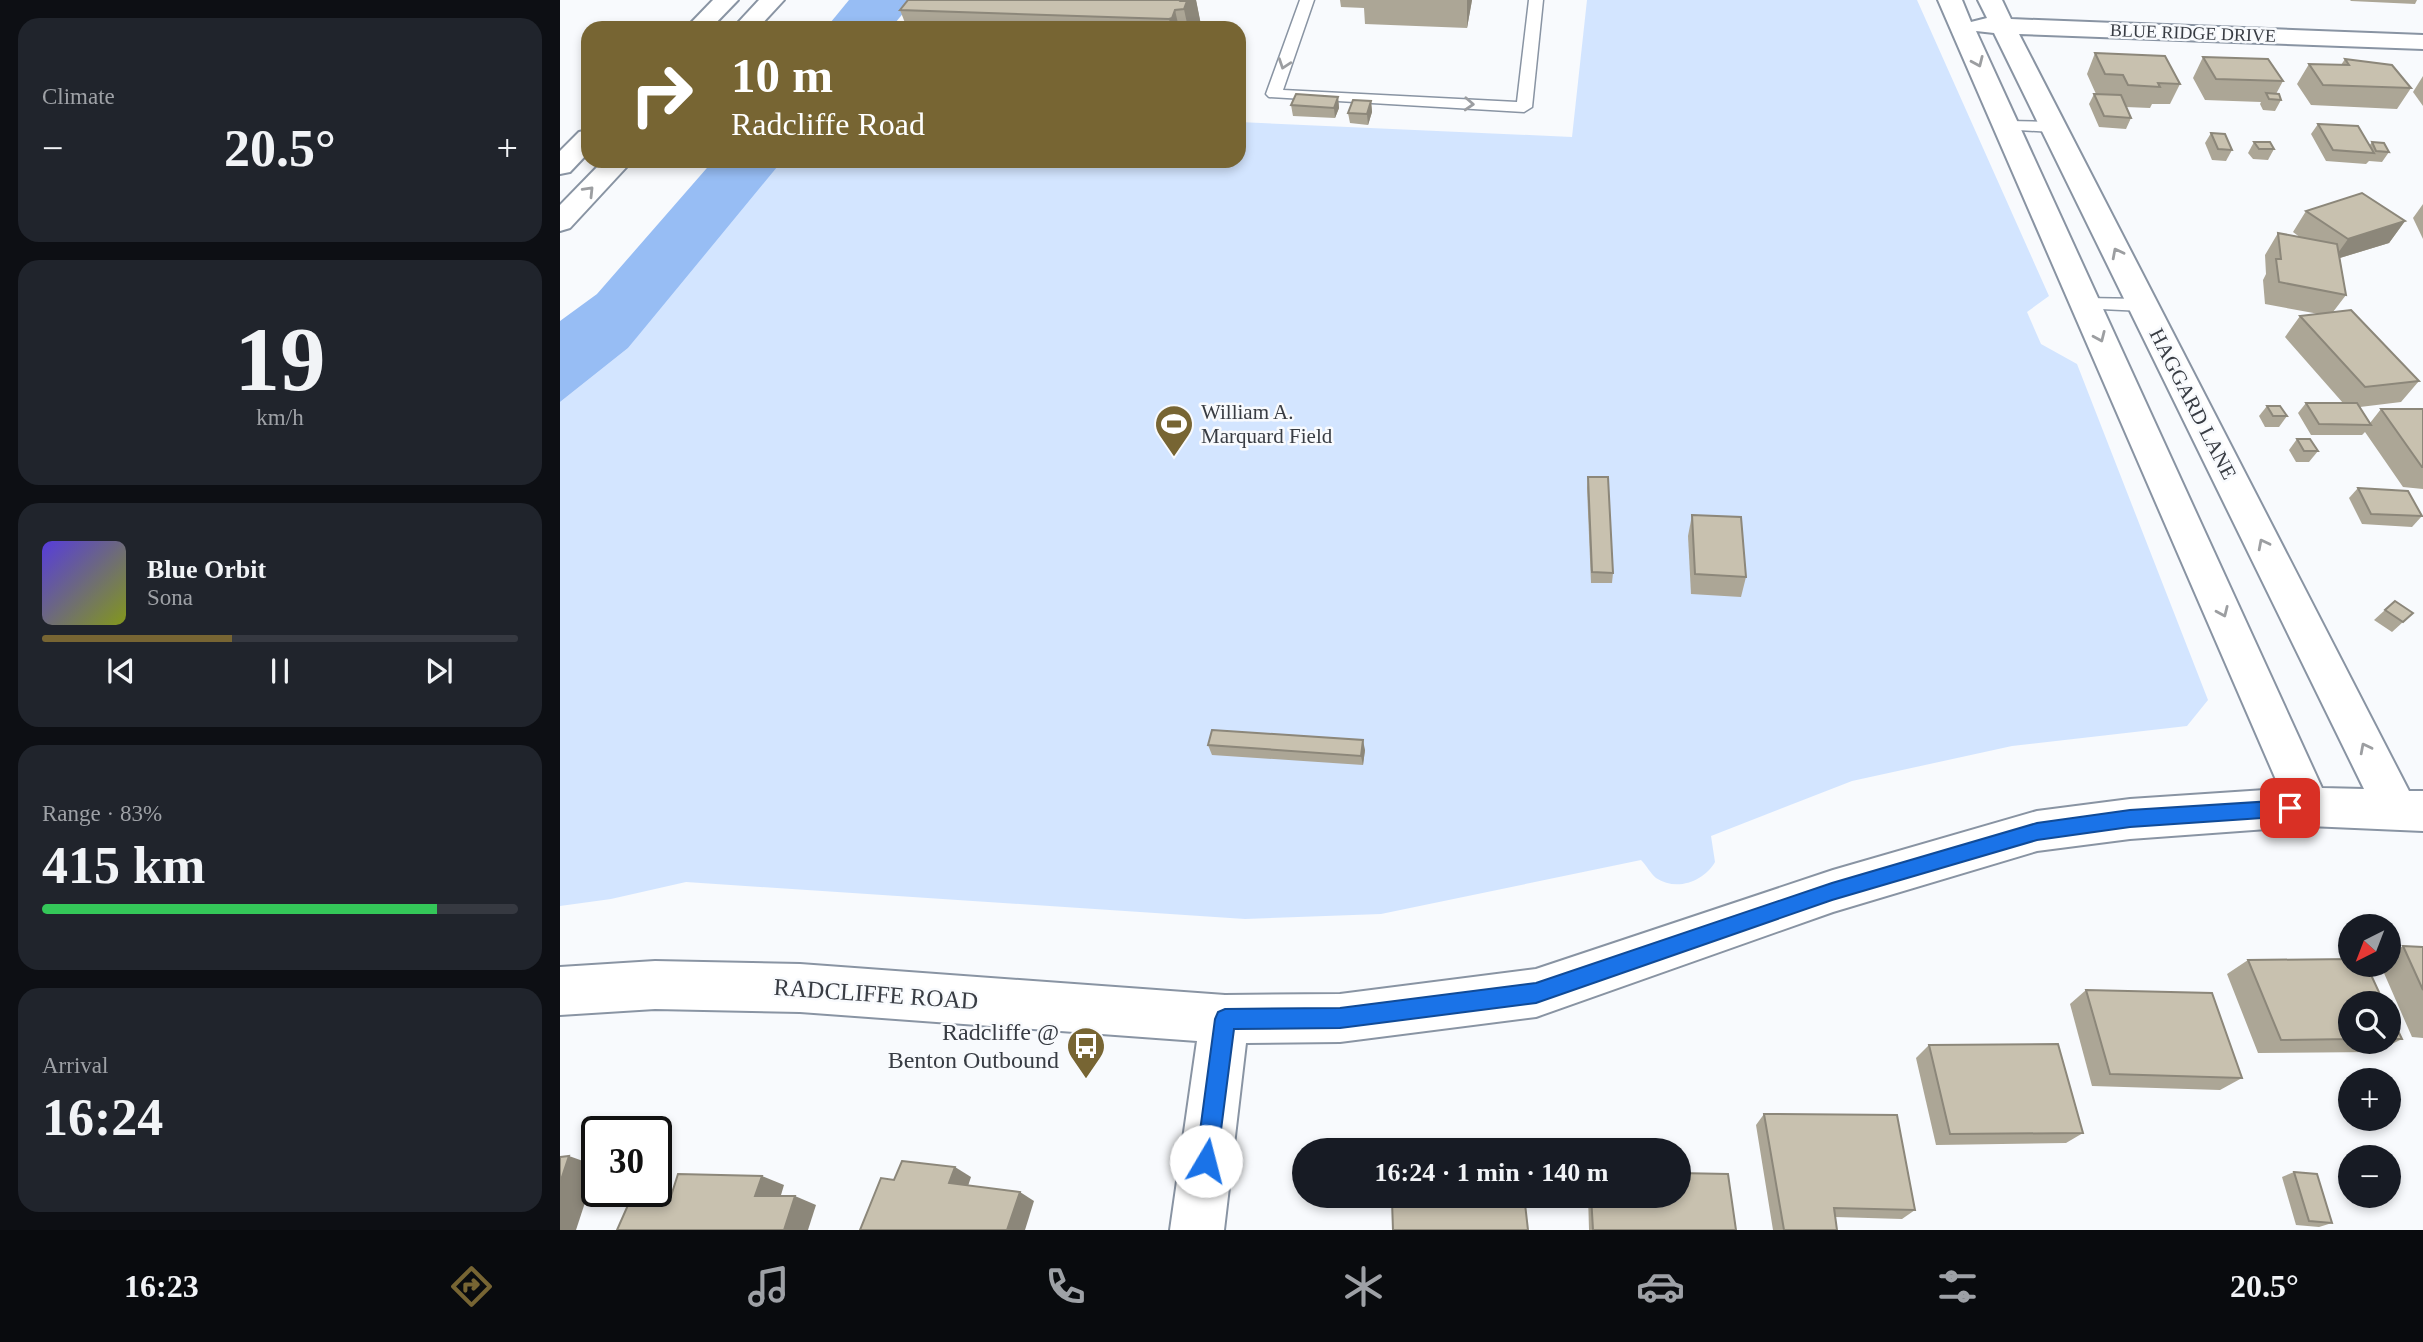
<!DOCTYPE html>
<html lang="en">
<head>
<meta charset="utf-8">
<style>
  body { margin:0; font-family:"Times New Roman",serif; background:#20242c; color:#f1f3f6; height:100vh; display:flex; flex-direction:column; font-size:26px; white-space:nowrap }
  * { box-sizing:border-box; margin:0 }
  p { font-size:23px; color:#9ea1a6 }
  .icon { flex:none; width:38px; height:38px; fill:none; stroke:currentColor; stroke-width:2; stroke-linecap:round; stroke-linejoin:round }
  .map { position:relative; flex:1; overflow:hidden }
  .drawer { display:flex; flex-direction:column; gap:18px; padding:18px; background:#0d0f14; width:560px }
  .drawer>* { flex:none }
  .banner { position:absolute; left:21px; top:21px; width:665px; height:147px; border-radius:21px; box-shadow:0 4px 10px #0003; background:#776533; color:#fff; overflow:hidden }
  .needle { width:46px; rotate:222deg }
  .buttons { position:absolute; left:1778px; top:914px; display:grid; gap:14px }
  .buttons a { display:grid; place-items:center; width:63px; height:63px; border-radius:50%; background:#171b24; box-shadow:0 4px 10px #0003; font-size:35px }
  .speed { position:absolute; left:21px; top:1116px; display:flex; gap:14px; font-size:35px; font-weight:700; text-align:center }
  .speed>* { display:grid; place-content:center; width:91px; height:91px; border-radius:50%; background:#171b24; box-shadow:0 4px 10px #0003; line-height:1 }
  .speed .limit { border:4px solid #111; border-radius:10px; background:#fff; color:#111 }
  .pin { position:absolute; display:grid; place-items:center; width:60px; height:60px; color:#fff; margin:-30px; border-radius:14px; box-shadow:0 4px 10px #0006 }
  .me { position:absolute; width:77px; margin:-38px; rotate:8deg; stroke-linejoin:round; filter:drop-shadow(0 0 5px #0008) }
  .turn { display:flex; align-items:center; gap:24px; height:147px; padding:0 35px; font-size:32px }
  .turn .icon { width:91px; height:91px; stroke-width:2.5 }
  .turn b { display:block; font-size:49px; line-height:60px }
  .big { font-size:52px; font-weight:700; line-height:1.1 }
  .drawer .card { flex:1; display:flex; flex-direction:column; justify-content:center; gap:10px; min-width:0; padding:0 24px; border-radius:21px; background:#20242c }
  .drawer .dial { align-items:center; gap:0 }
  .dial b { font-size:91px; line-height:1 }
  .song { display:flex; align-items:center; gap:21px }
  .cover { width:84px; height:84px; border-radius:10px; background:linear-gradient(135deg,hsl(250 70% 55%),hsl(70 70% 35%)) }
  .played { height:7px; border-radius:4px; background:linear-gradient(90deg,#776533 40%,#363941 40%) }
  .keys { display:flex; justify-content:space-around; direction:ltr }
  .heat { display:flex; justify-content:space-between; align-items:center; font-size:38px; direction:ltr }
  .charge { height:10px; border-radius:5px; background:linear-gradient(90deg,#34c759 83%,#363941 0) }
  .trip { position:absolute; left:732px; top:1138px; width:399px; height:70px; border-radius:35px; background:#171b24; box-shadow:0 4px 10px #0003; font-weight:700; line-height:70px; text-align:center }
  .tabs { display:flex; height:112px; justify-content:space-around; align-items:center; background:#090b0e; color:#9ea1a6 }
  .tabs .icon { width:49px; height:49px }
  .tabs .on { color:#776533 }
  .tabs b { font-size:32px; color:#f1f3f6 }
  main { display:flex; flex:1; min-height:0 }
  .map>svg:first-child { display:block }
</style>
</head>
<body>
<main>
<section class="drawer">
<div class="card"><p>Climate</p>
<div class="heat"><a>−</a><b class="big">20.5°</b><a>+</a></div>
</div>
<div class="card dial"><b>19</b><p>km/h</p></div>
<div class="card">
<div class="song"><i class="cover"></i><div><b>Blue Orbit</b><p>Sona</p></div></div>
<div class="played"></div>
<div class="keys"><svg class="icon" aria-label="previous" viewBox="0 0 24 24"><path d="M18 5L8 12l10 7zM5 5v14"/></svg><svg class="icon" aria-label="pause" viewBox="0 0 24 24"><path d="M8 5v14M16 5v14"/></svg><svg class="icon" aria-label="next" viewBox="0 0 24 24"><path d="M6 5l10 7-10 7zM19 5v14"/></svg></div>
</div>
<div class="card"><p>Range · 83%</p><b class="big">415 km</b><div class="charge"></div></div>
<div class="card"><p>Arrival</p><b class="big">16:24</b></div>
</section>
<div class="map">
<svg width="1863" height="1230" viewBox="0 0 1863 1230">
  <rect width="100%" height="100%" fill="#f8fafd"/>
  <!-- green -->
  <path fill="#d3e5ff" d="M1027 0H1357L1489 296 1467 312 1481 344 1517 364 1648 700 1627 726 1452 746 1292 781 1151 836 1155 862C1144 881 1117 892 1096 878 1091 874 1086 865 1081 860L821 914 685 919 126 882 51 899 0 906V402L68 348 214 161H679V122L1012 137Z"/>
  <!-- forest -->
  <g fill="#97bdf4">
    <path d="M289 0H354L331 28H266Z"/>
    <path d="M153 161H222L68 348 0 402V321L37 294Z"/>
  </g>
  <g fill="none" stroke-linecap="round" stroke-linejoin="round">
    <defs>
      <g id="service">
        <path d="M740 0H754L723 90 957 102 969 0H983L972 107 964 112 709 97 706 94Z"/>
        <path d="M1447 121 1493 122 1501 127 1493 132 1442 129 1439 126 1442 123Z"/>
        <path d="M1525 298 1583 299 1592 305 1583 311 1519 308 1516 304Z"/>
      </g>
      <path id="minor" d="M1378 0H1402L1411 22 1427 18 1418 0H1442L1451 19 1863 35V49L1459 34 1849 791H1863V831L1749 826 1570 839 1477 851 1273 912 976 1017 780 1042 686 1043 664 1230H610L637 1041 240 1012 95 1009 0 1015V967L95 961 240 964 665 995 780 994 976 969 1273 870 1477 811 1570 799 1720 789ZM1416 31 1434 33 1804 789 1762 788Z"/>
      <g id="motorway">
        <path d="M153 0H178L151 28H126Z"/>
        <path d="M199 0H224L198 28H173Z"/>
        <path d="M28 130V153L10 172 0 174V151L19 132Z"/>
        <path d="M43 161H72L10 228 0 231V205Z"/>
      </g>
    </defs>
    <!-- service casing -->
    <use href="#service" stroke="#8994a3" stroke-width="3"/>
    <!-- minor casing -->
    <use href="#minor" stroke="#8994a3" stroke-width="4"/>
    <!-- motorway casing -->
    <use href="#motorway" stroke="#8994a3" stroke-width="4"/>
    <!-- service -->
    <use href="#service" fill="#fff" fill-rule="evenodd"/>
    <!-- minor -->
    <use href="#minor" fill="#fff" fill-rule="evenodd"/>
    <!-- motorway -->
    <use href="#motorway" fill="#fff" fill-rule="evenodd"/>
  </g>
  <!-- wall -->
  <g fill="#aca696">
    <path d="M636 0 641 25 640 28H347L340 10Z"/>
    <path d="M780 0H912L907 28 805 24 804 8 781 7Z"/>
    <path d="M1790 0H1857L1855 4 1791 1Z"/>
    <path d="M1535 53 1620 84 1610 104H1592L1590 108 1566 107 1571 118 1566 129 1539 127 1529 104 1534 94H1536L1527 74Z"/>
    <path d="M1643 57 1723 81 1716 94 1721 100 1715 111 1703 110 1700 104 1701 102 1645 100 1633 78Z"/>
    <path d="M1785 59 1851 88 1837 109 1751 105 1737 84 1749 64 1781 65Z"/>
    <path d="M1863 76V106L1853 92Z"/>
    <path d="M778 97 779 108 775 118 733 116 731 105Z"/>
    <path d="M811 101 812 112 808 125 790 123 788 113Z"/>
    <path d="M1758 124 1809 146 1812 142 1829 152 1822 162 1809 161 1806 164 1766 161 1751 134Z"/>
    <path d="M1651 133 1672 150 1666 161 1652 160 1645 143Z"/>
    <path d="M1694 142 1714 149 1708 160 1693 159 1688 153Z"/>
    <path d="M1863 204V239L1853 218Z"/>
    <path d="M1746 211 1845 221 1829 243 1780 258 1786 295 1773 312 1859 381 1841 402 1800 407 1810 423 1821 409H1863V489L1843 487 1805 432 1802 435H1751L1738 413 1746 403H1783L1725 337 1740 316 1759 314 1705 304 1703 280 1706 274 1705 255 1718 233 1741 238 1733 232Z"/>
    <path d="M1707 406 1727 416 1719 427H1705L1699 416Z"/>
    <path d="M1737 439 1758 451 1749 462H1736L1729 450Z"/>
    <path d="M1028 477 1053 573 1052 583H1031L1027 488Z"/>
    <path d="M1798 488 1862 516 1852 527 1802 524 1789 498Z"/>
    <path d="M1132 515 1186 577 1181 597 1131 594 1128 536Z"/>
    <path d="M1835 601 1853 613 1832 632 1814 620Z"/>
    <path d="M648 745 805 750 803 765 652 755Z"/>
    <path d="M1843 946 1863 947V1038L1852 1037 1820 964H1829V955Z"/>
    <path d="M1688 960 1790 1003V1041H1829V1012L1842 1039 1816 1052 1698 1053 1667 974Z"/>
    <path d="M1526 990 1682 1078 1660 1090 1532 1086 1510 1004Z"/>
    <path d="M1369 1045 1523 1133 1506 1143 1376 1145 1356 1058Z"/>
    <path d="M1204 1114 1355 1210 1342 1219 1275 1217 1277 1230H1213L1196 1125Z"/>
    <path d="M1734 1172 1772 1223 1759 1227 1736 1225 1722 1177Z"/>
    <path d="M1028 1195H1118L1176 1230H1029Z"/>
  </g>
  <!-- shaded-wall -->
  <g fill="#8c877a">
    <path d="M622 0H636L641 25 640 28H628Z"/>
    <path d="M907 0H912L907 28Z"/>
    <path d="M615 10 619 28H611L609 19Z"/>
    <path d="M778 97 779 108 775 118 774 108Z"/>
    <path d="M811 101 812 112 808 125 807 114Z"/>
    <path d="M1845 221 1829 243 1773 260 1788 239Z"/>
    <path d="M803 740 805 750 803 765 801 756Z"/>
    <path d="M9 1156 37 1166 16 1230H0V1183Z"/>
    <path d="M395 1167 411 1177 406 1192 389 1183Z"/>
    <path d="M202 1176 224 1185 218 1205 195 1196Z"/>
    <path d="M460 1192 474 1201 465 1230H447Z"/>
    <path d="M235 1196 256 1205 248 1230H224Z"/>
  </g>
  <!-- building -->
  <g fill="#c8c1af" stroke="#8c877a" stroke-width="2">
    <path d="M348 0H622L621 1H627L624 9 615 10 612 18 609 19 340 10Z"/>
    <path d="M1535 53 1605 56 1620 84 1598 83 1600 87 1568 85 1563 75 1545 74Z"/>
    <path d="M1643 57 1708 59 1723 81 1656 79Z"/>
    <path d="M1785 59 1832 65 1851 88 1763 85 1749 64 1789 65Z"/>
    <path d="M1706 93 1719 94 1721 100 1709 99Z"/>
    <path d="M736 94 778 97 774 108 731 105Z"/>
    <path d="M1534 94 1561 95 1571 118 1544 116Z"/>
    <path d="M793 100 811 101 807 114 788 113Z"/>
    <path d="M1758 124 1798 126 1814 153 1773 150Z"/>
    <path d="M1651 133 1665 134 1672 150 1658 149Z"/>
    <path d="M1694 142H1710L1714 149H1699Z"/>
    <path d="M1812 142 1824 143 1829 152 1816 151Z"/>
    <path d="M1802 193 1845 221 1788 239 1746 211Z"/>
    <path d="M1718 233 1777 244 1786 295 1719 282 1716 259H1721Z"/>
    <path d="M1791 310 1859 381 1805 387 1740 316Z"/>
    <path d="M1746 403H1797L1811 425 1759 424Z"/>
    <path d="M1707 406H1720L1727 416H1713Z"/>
    <path d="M1821 409H1863V467H1862Z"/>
    <path d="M1737 439H1750L1758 451H1744Z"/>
    <path d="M1028 477H1048L1053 573 1032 572Z"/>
    <path d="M1798 488 1848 491 1862 516 1811 514Z"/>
    <path d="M1132 515 1181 517 1186 577 1135 574Z"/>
    <path d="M1835 601 1853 613 1843 622 1825 610Z"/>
    <path d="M652 730 803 740 801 756 648 745Z"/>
    <path d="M1843 946 1863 947V990Z"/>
    <path d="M1790 959V964H1806L1824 1003H1790V1039L1721 1040 1688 960Z"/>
    <path d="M1526 990 1652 993 1682 1078 1550 1074Z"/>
    <path d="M1829 1012 1842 1039H1829Z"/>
    <path d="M1498 1044 1523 1133 1390 1134 1369 1045Z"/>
    <path d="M1204 1114 1337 1115 1355 1210 1274 1208 1277 1230H1224Z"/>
    <path d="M9 1156 0 1183V1157Z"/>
    <path d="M342 1161 395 1167 389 1183 460 1192 447 1230H300L321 1178 334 1180Z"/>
    <path d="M1734 1172 1757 1174 1772 1223 1749 1221Z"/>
    <path d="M1118 1173 1168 1174 1176 1230H1033L1031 1195H1118Z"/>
    <path d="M118 1174 202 1176 195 1196H235L224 1230H57L72 1196H111Z"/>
    <path d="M877 1195H964L968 1230H833L832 1201Z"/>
  </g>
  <!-- one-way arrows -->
  <defs><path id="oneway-chevron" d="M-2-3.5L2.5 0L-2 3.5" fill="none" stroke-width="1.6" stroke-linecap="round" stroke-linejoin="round" transform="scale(1.75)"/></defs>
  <g stroke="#9c9ea1">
    <use href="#oneway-chevron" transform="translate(1418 62) rotate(66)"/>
    <use href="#oneway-chevron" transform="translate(724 64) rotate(109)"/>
    <use href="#oneway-chevron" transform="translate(909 104) rotate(3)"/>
    <use href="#oneway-chevron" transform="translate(29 191) rotate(-46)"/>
    <use href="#oneway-chevron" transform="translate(1557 253) rotate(-117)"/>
    <use href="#oneway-chevron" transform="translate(1540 337) rotate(66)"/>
    <use href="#oneway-chevron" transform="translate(1703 544) rotate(-117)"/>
    <use href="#oneway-chevron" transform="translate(1663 612) rotate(66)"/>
    <use href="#oneway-chevron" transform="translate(1805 748) rotate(-117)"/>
  </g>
  <!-- route -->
  <path fill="#1a73e8" stroke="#114b97" stroke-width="2" d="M1730 800 1736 802 1738 808 1736 814 1730 816 1570 827 1477 840 1272 900 976 1003 780 1028 674 1029 657 1161 654 1168 646 1171 639 1168 636 1161 655 1019 658 1012 665 1009 780 1008 976 983 1272 883 1477 823 1570 810Z"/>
  <!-- icons -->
  <defs>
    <symbol id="stadium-pin" viewBox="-11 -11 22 30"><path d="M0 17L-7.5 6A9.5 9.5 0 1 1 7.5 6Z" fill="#776533" stroke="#f8fafd"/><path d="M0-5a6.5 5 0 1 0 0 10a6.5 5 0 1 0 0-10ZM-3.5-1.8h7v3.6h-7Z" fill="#fff"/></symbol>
    <symbol id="bus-pin" viewBox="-11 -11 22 30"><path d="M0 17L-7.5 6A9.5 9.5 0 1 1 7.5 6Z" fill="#776533" stroke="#f8fafd"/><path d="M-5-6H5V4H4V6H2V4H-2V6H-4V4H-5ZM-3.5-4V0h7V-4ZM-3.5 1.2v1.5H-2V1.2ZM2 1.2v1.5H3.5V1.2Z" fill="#fff"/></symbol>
  </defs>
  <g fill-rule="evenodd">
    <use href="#stadium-pin" x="592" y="402" width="44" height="60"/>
    <use href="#bus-pin" x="504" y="1024" width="44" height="60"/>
  </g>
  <g text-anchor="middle" stroke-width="5" stroke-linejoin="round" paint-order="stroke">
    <!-- far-street labels -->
    <g font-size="18" fill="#383c43" stroke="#f8fafd">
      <text transform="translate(1633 33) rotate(2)" y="6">BLUE RIDGE DRIVE</text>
    </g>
    <!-- street labels -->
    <g font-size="21" fill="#383c43" stroke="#f8fafd">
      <text transform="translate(1633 404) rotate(63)" y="7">HAGGARD LANE</text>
    </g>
    <!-- poi labels -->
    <g font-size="21" fill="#383c43" stroke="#f8fafd" text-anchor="start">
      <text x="641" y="419">William A.<tspan x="641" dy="24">Marquard Field</tspan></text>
    </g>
    <!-- near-street labels -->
    <g font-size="24" fill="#383c43" stroke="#f8fafd">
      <text transform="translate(316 994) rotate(4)" y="8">RADCLIFFE ROAD</text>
    </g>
    <!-- near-poi labels -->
    <g font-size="24" fill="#383c43" stroke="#f8fafd" text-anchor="end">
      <text x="499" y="1040">Radcliffe @<tspan x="499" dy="28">Benton Outbound</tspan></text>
    </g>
  </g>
</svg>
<div class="buttons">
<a><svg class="needle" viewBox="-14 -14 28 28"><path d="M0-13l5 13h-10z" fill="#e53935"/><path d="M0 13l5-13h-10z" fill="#9ea1a6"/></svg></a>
<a><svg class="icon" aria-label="search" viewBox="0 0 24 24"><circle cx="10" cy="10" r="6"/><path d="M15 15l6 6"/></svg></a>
<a>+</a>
<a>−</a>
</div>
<div class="speed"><div class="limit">30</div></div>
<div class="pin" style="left:1730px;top:808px;background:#d93025"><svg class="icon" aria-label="arrive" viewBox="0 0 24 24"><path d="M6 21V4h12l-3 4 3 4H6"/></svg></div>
<svg class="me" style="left:646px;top:1161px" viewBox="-20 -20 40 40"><circle r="19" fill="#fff"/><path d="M0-13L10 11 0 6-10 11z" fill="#1a73e8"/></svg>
<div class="trip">16:24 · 1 min · 140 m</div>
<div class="banner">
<div class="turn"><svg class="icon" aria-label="right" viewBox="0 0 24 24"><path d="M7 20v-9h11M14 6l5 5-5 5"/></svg><div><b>10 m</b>Radcliffe Road</div></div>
</div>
</div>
</main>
<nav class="tabs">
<b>16:23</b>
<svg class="icon on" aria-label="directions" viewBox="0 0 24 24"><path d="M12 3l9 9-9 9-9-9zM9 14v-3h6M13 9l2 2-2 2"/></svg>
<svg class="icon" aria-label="music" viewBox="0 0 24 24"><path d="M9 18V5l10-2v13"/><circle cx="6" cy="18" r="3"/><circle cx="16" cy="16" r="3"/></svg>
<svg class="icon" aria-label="phone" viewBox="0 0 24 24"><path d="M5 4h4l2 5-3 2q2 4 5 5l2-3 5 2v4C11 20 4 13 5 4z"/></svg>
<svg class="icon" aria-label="climate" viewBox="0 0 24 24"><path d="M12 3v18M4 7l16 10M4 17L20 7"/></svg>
<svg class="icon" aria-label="car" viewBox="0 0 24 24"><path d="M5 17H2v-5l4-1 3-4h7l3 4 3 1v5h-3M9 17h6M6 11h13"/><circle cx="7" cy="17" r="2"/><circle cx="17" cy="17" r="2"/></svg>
<svg class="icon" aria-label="filters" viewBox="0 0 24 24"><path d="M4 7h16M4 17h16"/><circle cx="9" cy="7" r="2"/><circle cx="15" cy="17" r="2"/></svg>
<b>20.5°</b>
</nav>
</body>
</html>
